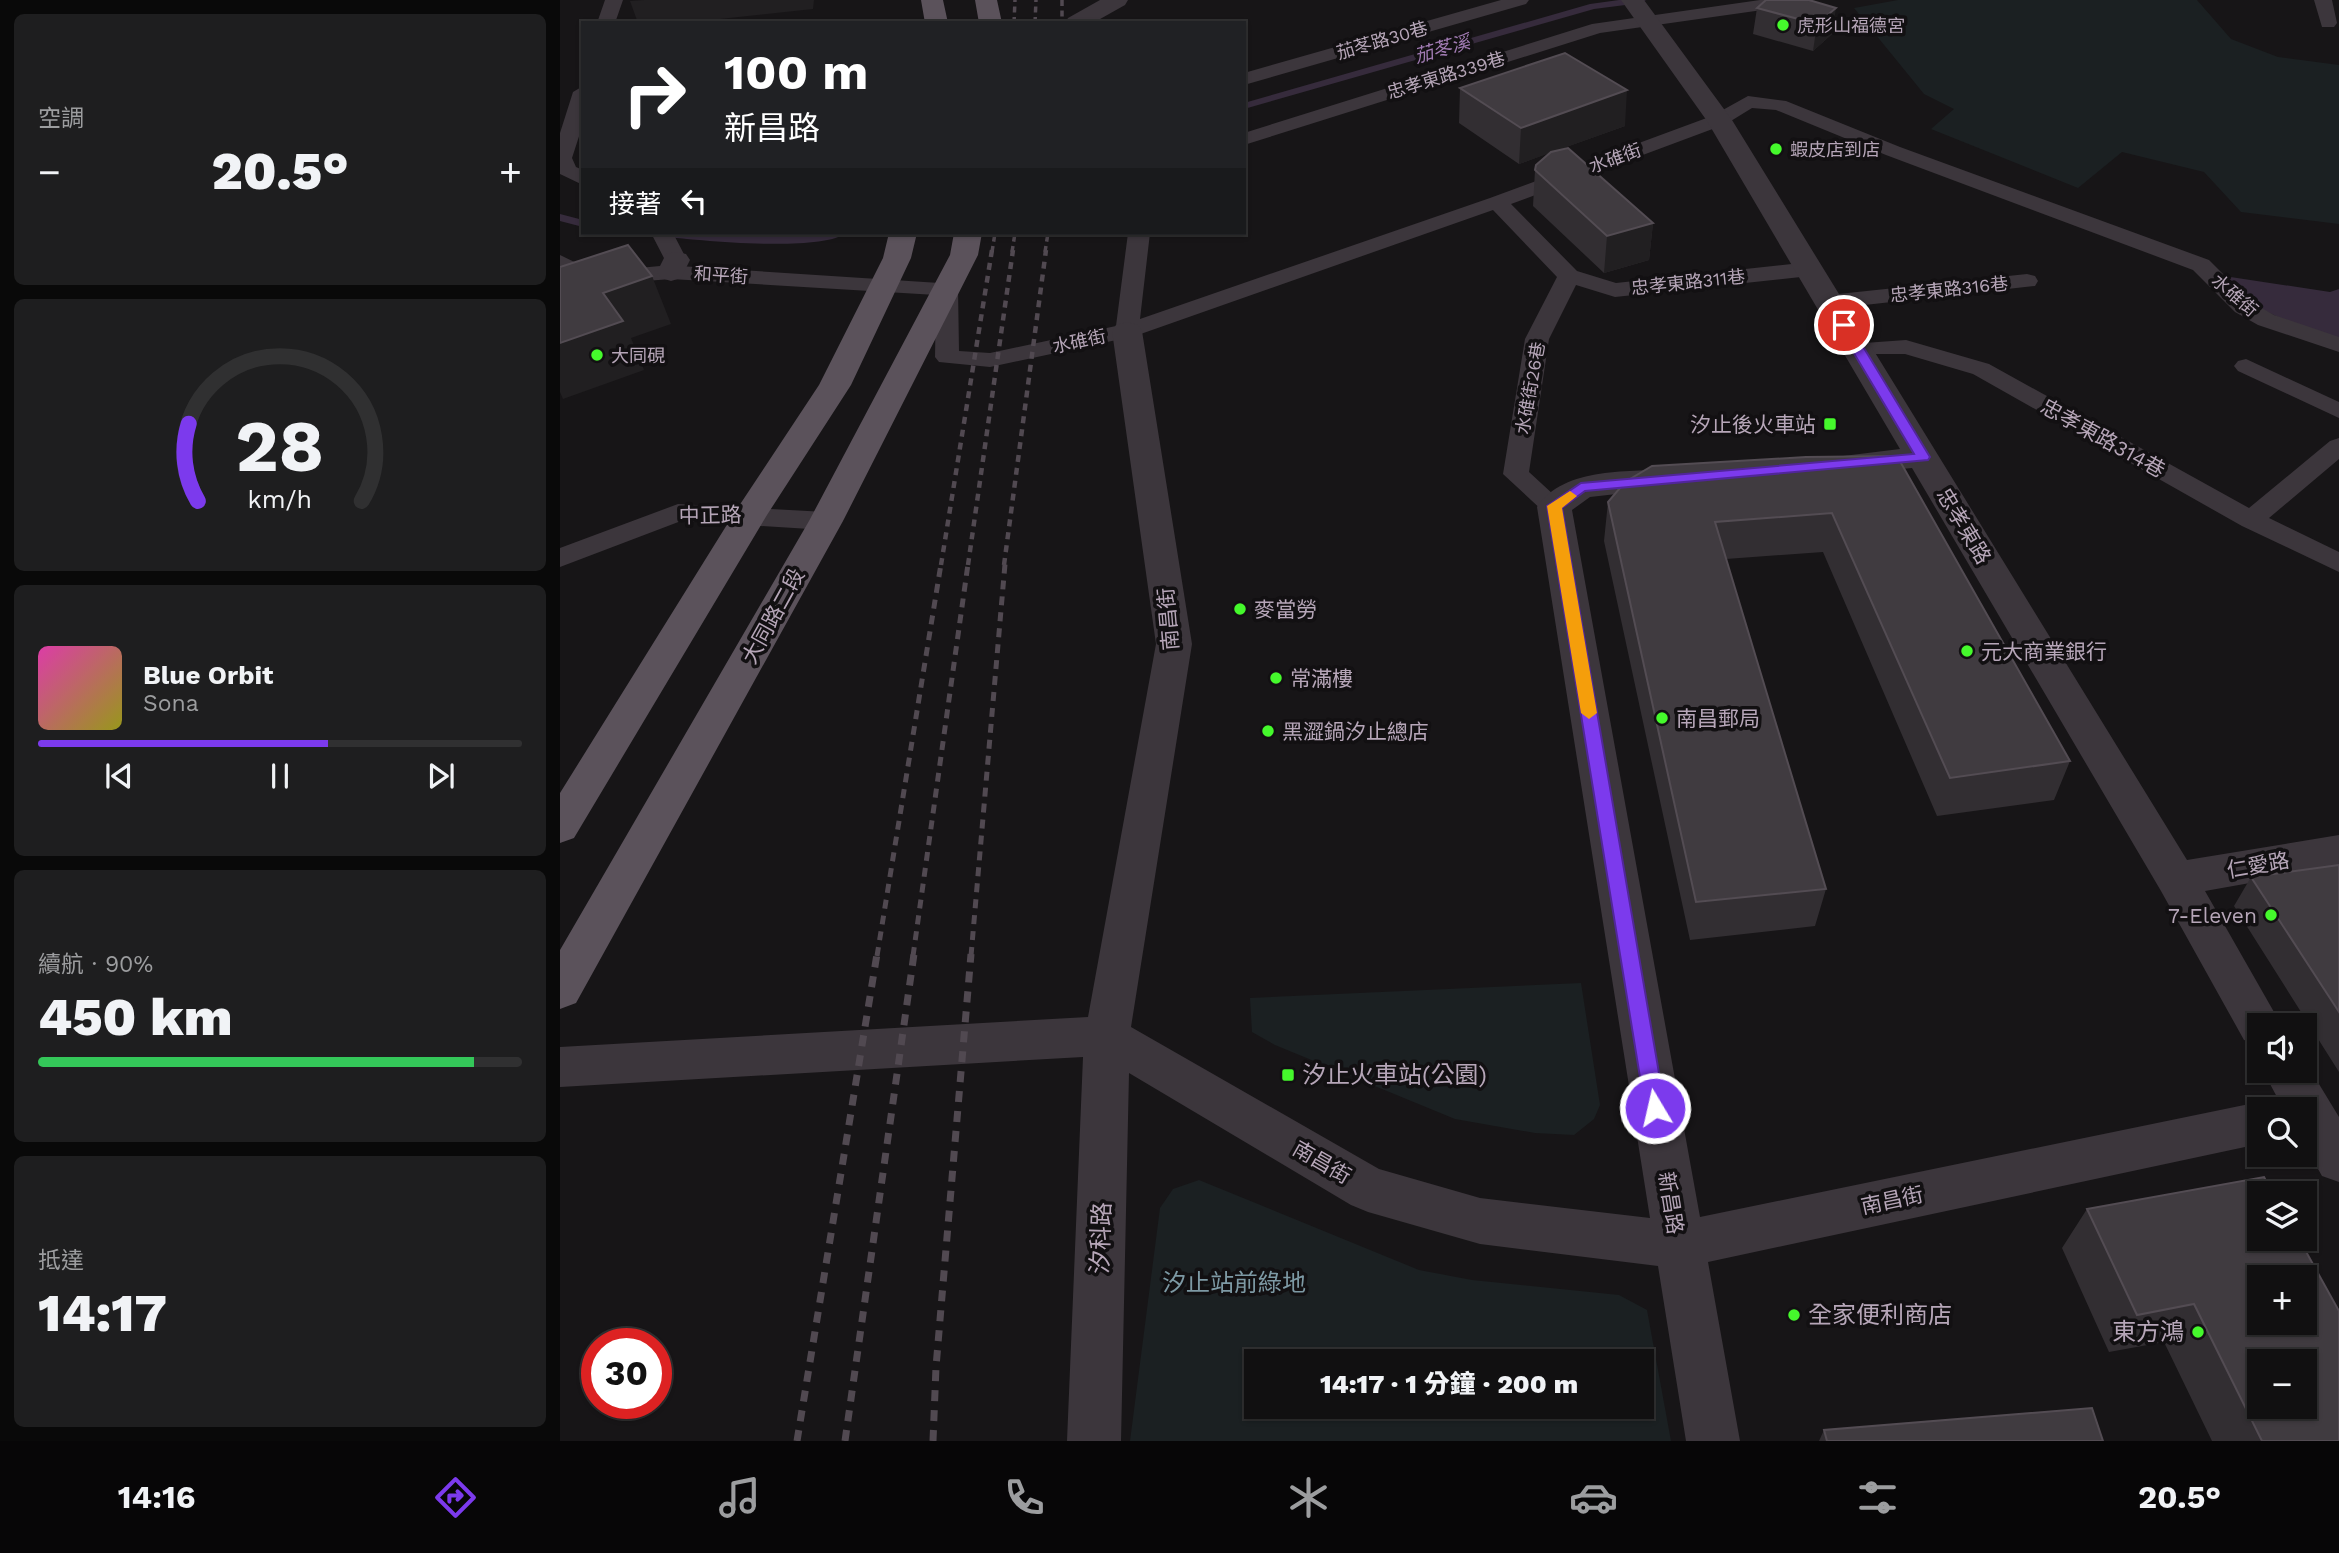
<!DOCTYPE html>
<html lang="zh-TW">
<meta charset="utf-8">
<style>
body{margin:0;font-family:"Work Sans","Noto Sans TC",sans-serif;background:#1e1e1f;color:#f1f3f6;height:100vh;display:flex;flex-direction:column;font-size:26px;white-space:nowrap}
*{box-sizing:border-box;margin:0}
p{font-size:23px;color:#9c9d9f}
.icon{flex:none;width:38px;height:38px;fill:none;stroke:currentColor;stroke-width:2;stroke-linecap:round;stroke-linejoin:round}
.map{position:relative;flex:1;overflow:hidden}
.sheet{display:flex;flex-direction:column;gap:14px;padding:14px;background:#090909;width:560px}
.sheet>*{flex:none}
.banner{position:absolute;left:21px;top:21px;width:665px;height:214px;border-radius:0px;box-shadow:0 2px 5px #0004,0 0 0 2px #303031;background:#202124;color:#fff;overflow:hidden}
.tools{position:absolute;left:1687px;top:1013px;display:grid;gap:14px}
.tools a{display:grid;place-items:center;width:70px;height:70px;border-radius:0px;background:#111011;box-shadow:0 2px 5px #0004,0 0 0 2px #303031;font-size:35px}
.speed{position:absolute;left:21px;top:1328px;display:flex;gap:14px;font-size:35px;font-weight:700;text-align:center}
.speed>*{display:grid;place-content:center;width:91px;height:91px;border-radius:50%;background:#111011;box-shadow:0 2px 5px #0004,0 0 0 2px #303031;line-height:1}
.speed .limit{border:10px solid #d22;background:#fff;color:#111}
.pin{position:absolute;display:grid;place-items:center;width:60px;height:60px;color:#fff;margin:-30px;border:4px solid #fff;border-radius:50%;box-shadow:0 2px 7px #0007}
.me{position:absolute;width:77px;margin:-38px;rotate:351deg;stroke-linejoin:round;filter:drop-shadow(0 0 5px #0008)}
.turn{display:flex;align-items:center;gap:24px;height:147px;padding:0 28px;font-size:32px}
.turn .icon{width:91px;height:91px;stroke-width:2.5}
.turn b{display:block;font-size:49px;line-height:60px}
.then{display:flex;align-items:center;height:66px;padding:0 28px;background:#0003;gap:14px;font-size:26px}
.big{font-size:52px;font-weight:800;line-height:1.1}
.sheet .widget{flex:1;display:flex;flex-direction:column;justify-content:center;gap:10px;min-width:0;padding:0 24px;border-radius:10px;background:#1e1e1f}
.sheet .dial{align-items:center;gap:0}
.dial svg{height:182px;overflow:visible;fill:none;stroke:#303031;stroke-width:7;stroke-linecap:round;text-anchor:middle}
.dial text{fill:#f1f3f6;stroke:none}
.song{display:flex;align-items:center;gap:21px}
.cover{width:84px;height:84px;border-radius:10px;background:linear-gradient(135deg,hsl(320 70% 55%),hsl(60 70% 35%))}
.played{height:7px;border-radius:4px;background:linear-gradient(90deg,#7c3aed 60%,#303031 60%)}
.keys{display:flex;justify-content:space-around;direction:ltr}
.heat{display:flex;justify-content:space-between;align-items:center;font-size:38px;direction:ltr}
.charge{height:10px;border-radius:5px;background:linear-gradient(90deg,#34c759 90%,#303031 0)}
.trip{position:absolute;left:684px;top:1349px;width:410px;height:70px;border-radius:0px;background:#111011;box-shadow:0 2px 5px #0004,0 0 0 2px #303031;font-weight:800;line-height:70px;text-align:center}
.tab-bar{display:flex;height:112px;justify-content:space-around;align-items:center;background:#070607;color:#9c9d9f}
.tab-bar .icon{width:49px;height:49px}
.tab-bar .selected{color:#7c3aed}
.tab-bar b{font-size:32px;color:#f1f3f6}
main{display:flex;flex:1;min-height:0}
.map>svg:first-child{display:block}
</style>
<main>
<section class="sheet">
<div class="widget"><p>空調</p>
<div class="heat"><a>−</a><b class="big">20.5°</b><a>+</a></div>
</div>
<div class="widget dial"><svg viewBox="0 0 100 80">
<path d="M14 69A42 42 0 1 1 86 69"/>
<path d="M14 69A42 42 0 0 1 10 35" stroke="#7c3aed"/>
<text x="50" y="56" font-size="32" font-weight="700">28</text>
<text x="50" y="72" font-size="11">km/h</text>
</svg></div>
<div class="widget">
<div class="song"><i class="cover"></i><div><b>Blue Orbit</b><p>Sona</p></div></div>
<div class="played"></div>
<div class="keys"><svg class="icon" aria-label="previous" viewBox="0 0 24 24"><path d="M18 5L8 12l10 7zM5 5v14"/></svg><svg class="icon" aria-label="pause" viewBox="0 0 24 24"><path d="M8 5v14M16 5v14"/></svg><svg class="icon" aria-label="next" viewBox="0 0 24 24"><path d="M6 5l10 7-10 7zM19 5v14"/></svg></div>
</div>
<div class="widget"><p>續航 · 90%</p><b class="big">450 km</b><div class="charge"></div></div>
<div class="widget"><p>抵達</p><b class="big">14:17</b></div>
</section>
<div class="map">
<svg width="1779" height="1441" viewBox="0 0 1779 1441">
<rect width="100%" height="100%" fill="#171517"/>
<!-- green -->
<path fill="#1b2022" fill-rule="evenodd" d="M1338,0H1637L1671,39L1718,57L1779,65V224L1681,212L1644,172L1562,152L1518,188L1371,129L1394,109L1364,94L1294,8Z
M1021,983L1040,1105L1034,1119L1014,1135L975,1133L895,1119L715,1045L692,1032L690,998Z
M639,1180L859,1270L912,1280L1059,1295L1087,1310L1111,1441H570L600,1208L613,1189ZM696,1362H1082V1407H696Z"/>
<!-- water -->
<path fill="#362b3c" d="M1664,276L1770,292L1779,289V339L1718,317L1691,304Z"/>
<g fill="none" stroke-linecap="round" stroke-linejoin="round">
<!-- stream -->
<path fill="#362b3c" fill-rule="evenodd" d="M1059,0H1086L1081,3L1034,9L684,109V103L1030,4Z
M0,214L23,220V227L0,221Z
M92,233L189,237L286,233C259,253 134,240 98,236Z"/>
<!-- service -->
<path fill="#3c363c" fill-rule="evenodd" d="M45,0H63L55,23H37Z
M941,0H969L966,4L684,85V73Z
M1200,0H1247L1238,5L1040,33L684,145V133L1032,24Z
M1754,0H1772L1777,23L1774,27H1762Z
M23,86V124L12,158L16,167L23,170V185L0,174V133L13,92Z
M1188,96L1226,101L1340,147L1649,260L1691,302L1714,315L1779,337V352L1698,325L1675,312L1633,270L1326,155L1216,110L1192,108L1166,124L951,204L1017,271L1056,283L1250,262L1258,264L1261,269L1258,274L1250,276L1055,297L1016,285L989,339L969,472L1007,507L1003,513L994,515L985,513L943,474L965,339L997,277L933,210L575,336L430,367L379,362L375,357L376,295L111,279L35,285L0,299V284L13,278L0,271V255L35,272L111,265L105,260L91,233H113L127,260L119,266L395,284L398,289L399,351L430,353L556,326L568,233H590L580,319L930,198L1152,116Z
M1467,274L1475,276L1478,281L1475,286L1269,309L1261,307L1258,302L1261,297L1269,295Z
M1346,340L1429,364L1689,508L1770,441L1779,438V459L1709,518L1779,552V572L1682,526L1413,374L1345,354H1290L1286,349L1290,344Z
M1686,359L1779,402V418L1678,371L1674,366L1678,361Z
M118,504L266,512L275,515L279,521L275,527L266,530L121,521L0,567V548Z"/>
<!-- minor -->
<path fill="#3c363c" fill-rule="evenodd" d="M1061,0H1084L1172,120L1627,860L1779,835V867L1645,891L1722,1026H1699V1045L1684,1040L1601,891L1352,468L1287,474L1275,471L1271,464L1275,457L1340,449L1147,121Z
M116,252L126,254L130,260L121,278L111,281L101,278L97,272L106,254Z
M567,322L578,325L582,331L632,644L571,1027L819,1169L920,1198L1090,1218L977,507C1004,466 1072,472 1116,469L1128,472L1133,479L1128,486L1030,497L1012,510L1140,1217L1699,1102L1716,1110H1699V1144L1148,1262L1180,1441H1126L1098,1266L920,1244L808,1212L791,1205L569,1073L561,1441H507L523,1057L0,1087V1047L528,1017L596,644L552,331L556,325Z
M1745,1061L1779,1117V1182L1762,1176L1745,1146V1110H1724L1703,1071H1745Z"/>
<!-- tertiary -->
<path fill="#3c363c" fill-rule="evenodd" d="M540,0H568L565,5L533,23H505L508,18Z"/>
<!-- primary -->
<path fill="#5b525b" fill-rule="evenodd" d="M361,0H383L388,23H365Z
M415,0H437L442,23H419Z
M329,233H357L351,258L291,385L207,515L14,838L0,843V793L173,515L259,385L323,258Z
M394,233H422L418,255L283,521L16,1003L0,1009V950L249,521L390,255Z"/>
<!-- rail-far3 -->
<path stroke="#514951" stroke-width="3.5" stroke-dasharray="6 4.5" stroke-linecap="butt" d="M502,0V23
M454,23L455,0
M475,23L476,0
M432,252L435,233
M452,252L455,233
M485,252L488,233"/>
<!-- rail-far2 -->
<path stroke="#514951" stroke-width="4.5" stroke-dasharray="7 6" stroke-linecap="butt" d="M381,565L432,250
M408,565L453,250
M444,565L486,250"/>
<!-- rail-far1 -->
<path stroke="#514951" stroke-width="5" stroke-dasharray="9 7" stroke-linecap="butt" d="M317,956L381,564
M353,956L408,564
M411,956L445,564"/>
<!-- rail -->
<path stroke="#514951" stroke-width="7" stroke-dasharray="11 9" stroke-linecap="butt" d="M237,1441L317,954
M285,1441L354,954
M373,1441L376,1367L411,954"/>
</g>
<!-- wall -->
<path fill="#322e32" d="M1249,0L1272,34L1253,51L1193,34L1197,8Z
M900,88L1065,126L992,152L1093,223L1089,260L1044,273L973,206L975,170L991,152L959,164L899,123Z
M1246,457L1510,761L1494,800L1377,816L1263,552L1166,559L1266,889L1255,926L1130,940L1044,541L1048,502Z
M1779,865V1072L1674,906L1691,877Z
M1527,1209L1779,1311V1441H1652L1604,1342L1549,1352L1502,1248Z
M1264,1430L1543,1441H1259Z"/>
<!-- shaded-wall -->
<path fill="#211f21" d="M84,0H254L253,9L123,23H78L70,1Z
M1276,8L1272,34L1253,51L1257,24Z
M1067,90L1065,126L959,164L961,128Z
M1093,223L1089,260L1044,273L1047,236Z
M92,276L111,324L71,338L84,370L3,399L0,392V343L43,293Z"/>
<!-- building -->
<path fill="#403b40" stroke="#534c53" stroke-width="2" fill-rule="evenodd" d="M1206,0H1249L1276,8L1257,24L1197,8Z
M1005,53L1067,90L961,128L900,88Z
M1008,148L1093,223L1047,236L975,170L976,165L991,152Z
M68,245L92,276L43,293L63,321L0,343V267Z
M1337,456L1510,761L1390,778L1272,513L1155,522L1266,889L1136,902L1048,502L1065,482L1092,466L1246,457Z
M1779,865V1012L1691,877Z
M1704,1177L1713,1194H1699V1239H1739L1779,1311V1441H1702L1634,1304L1577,1315L1527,1209ZM1699,1278H1745V1323H1699ZM1699,1362H1745V1407H1699Z
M1532,1408L1543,1441H1267L1264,1430Z"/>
<!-- route -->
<path fill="#7c3aed" stroke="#51269a" stroke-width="2" d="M1284,322L1290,325L1370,457L1368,460L1025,491L1002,508L1105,1108L1102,1115L1095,1117L1088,1115L1085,1108L987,506L1021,483L1354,454L1277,325Z"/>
<!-- slow -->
<path fill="#f59e0b" d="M1010,491L1017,496L1002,508L1037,713L1029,719L1021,713L987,506Z"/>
<!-- markers -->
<g fill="#45f92c" stroke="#121012" stroke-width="2.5">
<circle cx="1223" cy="25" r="7"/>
<circle cx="1216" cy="149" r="7"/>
<circle cx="37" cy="355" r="7"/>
<rect x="1263" y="417" width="14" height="14" rx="3.5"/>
<circle cx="680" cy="609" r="7"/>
<circle cx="1407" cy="651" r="7"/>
<circle cx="716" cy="678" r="7"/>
<circle cx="1102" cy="718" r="7"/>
<circle cx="708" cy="731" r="7"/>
<circle cx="1711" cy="915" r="7"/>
<rect x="721" y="1068" width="14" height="14" rx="3.5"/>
<circle cx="1234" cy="1315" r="7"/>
<circle cx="1638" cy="1332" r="7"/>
</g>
<g text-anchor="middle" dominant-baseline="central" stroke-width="7" stroke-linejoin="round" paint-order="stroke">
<!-- far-poi labels -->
<g font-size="18" fill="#b6a6b8" stroke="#121012" text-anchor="start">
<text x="1237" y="25">虎形山福德宮</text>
<text x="1230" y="149">蝦皮店到店</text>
<text x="51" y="355">大同硯</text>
</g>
<!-- far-street labels -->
<g font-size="18" fill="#b6a6b8" stroke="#121012">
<text transform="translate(822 40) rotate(-16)">茄苳路30巷</text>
<text transform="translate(886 75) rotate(-17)">忠孝東路339巷</text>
<text transform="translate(1055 158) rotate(-20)">水碓街</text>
<text transform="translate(161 275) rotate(4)">和平街</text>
<text transform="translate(1128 282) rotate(-6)">忠孝東路311巷</text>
<text transform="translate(1389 289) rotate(-6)">忠孝東路316巷</text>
<text transform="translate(1675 295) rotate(41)">水碓街</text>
<text transform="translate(519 341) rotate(-12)">水碓街</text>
<text transform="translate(970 388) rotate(-80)">水碓街26巷</text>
</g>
<!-- far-water labels -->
<g font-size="19" font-style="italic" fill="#a27cb4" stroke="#121012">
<text transform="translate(882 49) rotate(-16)">茄苳溪</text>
</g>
<!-- poi labels -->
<g font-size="21" fill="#b6a6b8" stroke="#121012" text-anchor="start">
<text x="1256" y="424" text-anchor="end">汐止後火車站</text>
<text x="694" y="609">麥當勞</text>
<text x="1421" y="651">元大商業銀行</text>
<text x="730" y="678">常滿樓</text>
<text x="1116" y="718">南昌郵局</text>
<text x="722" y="731">黑澀鍋汐止總店</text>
<text x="1697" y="915" text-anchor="end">7-Eleven</text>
</g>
<!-- street labels -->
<g font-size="21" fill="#b6a6b8" stroke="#121012">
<text transform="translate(1543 438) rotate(29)">忠孝東路314巷</text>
<text transform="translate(150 515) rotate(-1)">中正路</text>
<text transform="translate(1404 526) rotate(59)">忠孝東路</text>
<text transform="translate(213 616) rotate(-61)">大同路二段</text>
<text transform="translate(608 619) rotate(-95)">南昌街</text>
<text transform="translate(1698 865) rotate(-10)">仁愛路</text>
<text transform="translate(762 1162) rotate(30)">南昌街</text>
<text transform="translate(1332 1200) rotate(-12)">南昌街</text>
<text transform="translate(1111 1203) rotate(81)">新昌路</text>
</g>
<!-- near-poi labels -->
<g font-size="24" fill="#b6a6b8" stroke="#121012" text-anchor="start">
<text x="742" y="1075">汐止火車站(公園)</text>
<text x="1248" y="1315">全家便利商店</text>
<text x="1624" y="1332" text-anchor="end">東方鴻</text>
</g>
<!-- near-street labels -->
<g font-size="24" fill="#b6a6b8" stroke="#121012">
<text transform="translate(541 1238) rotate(-88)">汐科路</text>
</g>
<!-- near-park labels -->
<g font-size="24" fill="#7d99a4" stroke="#121012">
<text x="674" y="1283">汐止站前綠地</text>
</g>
</g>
</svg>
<div class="tools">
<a><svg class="icon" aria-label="sound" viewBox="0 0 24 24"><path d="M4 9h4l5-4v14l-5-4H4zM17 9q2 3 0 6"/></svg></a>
<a><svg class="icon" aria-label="search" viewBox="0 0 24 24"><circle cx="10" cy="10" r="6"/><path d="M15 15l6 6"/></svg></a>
<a><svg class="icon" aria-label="layers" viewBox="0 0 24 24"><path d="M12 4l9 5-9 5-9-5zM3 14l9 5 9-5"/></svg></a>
<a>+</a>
<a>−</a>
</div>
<div class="speed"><div class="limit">30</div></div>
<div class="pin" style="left:1284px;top:325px;background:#d93025"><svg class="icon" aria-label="arrive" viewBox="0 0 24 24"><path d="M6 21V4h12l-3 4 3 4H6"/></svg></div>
<svg class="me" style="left:1095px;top:1108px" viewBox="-20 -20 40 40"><circle r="17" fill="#7c3aed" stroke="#fff" stroke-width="3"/><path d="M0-11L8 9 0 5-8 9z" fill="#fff"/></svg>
<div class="trip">14:17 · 1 分鐘 · 200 m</div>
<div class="banner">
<div class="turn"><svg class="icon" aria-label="right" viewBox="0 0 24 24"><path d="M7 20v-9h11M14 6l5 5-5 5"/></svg><div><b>100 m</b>新昌路</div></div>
<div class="then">接著<svg class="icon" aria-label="left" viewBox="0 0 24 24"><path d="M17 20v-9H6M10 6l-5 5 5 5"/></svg></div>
</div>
</div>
</main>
<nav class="tab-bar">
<b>14:16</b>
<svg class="icon selected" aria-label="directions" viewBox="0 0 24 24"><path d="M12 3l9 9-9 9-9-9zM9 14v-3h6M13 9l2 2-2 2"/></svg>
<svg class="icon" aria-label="music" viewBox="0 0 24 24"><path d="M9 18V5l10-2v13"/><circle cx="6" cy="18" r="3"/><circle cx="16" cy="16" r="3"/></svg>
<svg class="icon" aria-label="phone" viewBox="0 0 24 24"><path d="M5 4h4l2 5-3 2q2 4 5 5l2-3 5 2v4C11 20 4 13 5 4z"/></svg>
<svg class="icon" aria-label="climate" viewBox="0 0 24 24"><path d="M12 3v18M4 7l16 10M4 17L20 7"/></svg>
<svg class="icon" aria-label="car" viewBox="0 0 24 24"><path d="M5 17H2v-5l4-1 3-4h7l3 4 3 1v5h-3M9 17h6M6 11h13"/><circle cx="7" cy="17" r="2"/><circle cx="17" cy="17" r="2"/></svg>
<svg class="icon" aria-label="filters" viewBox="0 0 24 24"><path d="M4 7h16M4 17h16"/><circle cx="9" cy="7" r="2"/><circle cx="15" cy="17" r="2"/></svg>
<b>20.5°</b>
</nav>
